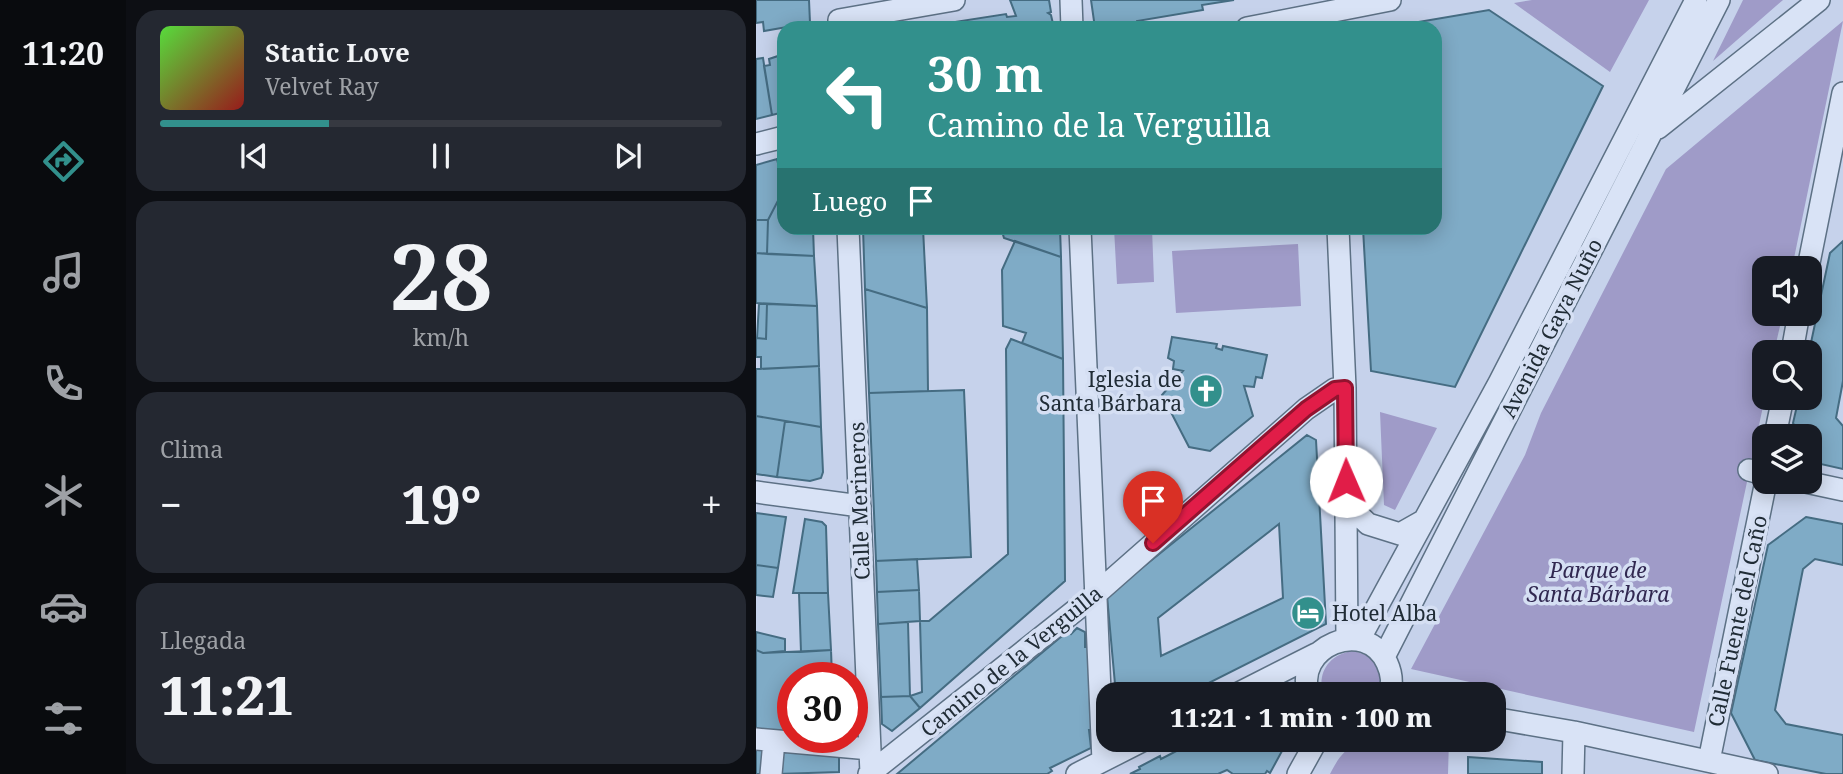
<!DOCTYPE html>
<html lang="es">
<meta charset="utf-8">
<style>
body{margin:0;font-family:"Noto Serif",serif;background:#242831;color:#f1f3f6;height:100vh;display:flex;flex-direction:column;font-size:26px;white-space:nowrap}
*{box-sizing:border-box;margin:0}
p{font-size:23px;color:#9ea1a6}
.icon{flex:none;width:38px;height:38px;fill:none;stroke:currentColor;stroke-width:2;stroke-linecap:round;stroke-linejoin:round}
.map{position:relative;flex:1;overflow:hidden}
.details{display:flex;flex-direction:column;gap:10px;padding:10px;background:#0d0f14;width:630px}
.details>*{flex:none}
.guide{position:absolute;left:21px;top:21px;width:665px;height:214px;border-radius:21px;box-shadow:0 4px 18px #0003;background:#32908c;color:#fff;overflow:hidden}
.fabs{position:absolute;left:996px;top:256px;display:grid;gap:14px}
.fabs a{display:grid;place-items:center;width:70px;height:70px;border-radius:14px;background:#171b24;box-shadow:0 4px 18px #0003;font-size:35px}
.speed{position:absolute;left:21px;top:662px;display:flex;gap:14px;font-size:35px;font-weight:700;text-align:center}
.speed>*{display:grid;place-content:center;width:91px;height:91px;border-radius:50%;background:#171b24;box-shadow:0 4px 18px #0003;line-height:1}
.speed .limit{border:10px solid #d22;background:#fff;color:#111}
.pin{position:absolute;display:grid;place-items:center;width:60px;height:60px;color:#fff;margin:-72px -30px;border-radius:50% 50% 50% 0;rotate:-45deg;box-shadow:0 0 7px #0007}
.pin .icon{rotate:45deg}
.me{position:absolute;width:77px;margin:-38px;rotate:359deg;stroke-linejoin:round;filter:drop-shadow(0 0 5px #0008)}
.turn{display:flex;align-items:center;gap:24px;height:147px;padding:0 35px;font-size:32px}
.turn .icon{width:91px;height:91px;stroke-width:2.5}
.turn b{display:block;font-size:49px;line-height:60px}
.then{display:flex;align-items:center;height:66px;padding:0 35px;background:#0003;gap:14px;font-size:26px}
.big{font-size:52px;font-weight:800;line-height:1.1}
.details .widget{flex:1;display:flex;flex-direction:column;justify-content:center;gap:10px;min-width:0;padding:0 24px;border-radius:21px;background:#242831}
.details .dial{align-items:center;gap:0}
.dial b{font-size:91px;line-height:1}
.song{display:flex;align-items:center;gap:21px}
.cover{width:84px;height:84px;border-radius:10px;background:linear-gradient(135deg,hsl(110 70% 55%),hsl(0 70% 35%))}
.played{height:7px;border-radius:4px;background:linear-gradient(90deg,#32908c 30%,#363941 30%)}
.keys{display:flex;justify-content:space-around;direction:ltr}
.heat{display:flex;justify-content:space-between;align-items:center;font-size:38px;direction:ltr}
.trip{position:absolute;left:340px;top:682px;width:410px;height:70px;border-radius:21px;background:#171b24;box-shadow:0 4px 18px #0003;font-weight:800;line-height:70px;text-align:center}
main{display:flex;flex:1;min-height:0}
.tab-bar{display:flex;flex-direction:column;width:126px;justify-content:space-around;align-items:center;background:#090b0e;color:#9ea1a6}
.tab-bar .icon{width:49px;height:49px}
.tab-bar .active{color:#32908c}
.tab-bar b{font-size:32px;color:#f1f3f6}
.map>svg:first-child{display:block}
</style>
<main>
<nav class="tab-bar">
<b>11:20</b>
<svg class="icon active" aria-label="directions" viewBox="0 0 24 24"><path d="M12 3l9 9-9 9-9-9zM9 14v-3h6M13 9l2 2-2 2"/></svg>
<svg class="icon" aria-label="music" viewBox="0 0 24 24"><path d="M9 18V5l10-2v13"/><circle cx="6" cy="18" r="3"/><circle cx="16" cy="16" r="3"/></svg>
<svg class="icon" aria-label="phone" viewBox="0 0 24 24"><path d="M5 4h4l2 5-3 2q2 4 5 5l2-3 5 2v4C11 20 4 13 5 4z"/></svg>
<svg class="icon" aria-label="climate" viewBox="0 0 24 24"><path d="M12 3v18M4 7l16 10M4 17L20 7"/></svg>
<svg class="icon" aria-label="car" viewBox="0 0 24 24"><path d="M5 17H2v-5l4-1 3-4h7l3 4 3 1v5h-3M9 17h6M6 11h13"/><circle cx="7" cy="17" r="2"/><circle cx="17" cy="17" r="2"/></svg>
<svg class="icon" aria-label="filters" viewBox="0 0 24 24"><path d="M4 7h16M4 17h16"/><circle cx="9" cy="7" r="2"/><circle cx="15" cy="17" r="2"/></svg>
</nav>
<section class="details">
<div class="widget">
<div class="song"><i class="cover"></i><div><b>Static Love</b><p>Velvet Ray</p></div></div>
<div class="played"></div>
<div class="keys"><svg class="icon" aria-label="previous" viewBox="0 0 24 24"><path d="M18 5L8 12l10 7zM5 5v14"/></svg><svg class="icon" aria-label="pause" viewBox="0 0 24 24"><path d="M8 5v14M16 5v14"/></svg><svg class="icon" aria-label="next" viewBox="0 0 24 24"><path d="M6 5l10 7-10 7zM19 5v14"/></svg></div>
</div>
<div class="widget dial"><b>28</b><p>km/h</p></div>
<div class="widget"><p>Clima</p>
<div class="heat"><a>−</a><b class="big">19°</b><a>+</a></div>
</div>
<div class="widget"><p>Llegada</p><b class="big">11:21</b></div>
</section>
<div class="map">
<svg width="1087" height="774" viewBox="0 0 1087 774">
<rect width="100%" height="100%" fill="#c6d2eb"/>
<!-- green -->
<path fill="#9f9bc8" d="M776,0H893L854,72L758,3Z
M987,0H1027L957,61Z
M1087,21L1036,268H1008V313H1027L1018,352H1008L1009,397L938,732L655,669L769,455L785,413L910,169Z
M358,228H396L398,282L361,284Z
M542,244L545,306L420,313L416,251Z
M624,412L681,428L639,510L628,505Z
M596,651C623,656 626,670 624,695H567C561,672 573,655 596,651Z
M623,740H693L692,774H574C580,763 587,748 601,746C609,744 615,745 623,740Z"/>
<!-- building -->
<path fill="#7fabc6" stroke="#456c82" stroke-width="2" fill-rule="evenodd" d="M0,0H53L54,23L8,31L7,22L0,23Z
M254,0H293L295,12L292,13L295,15L298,28H192V23L250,14L251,17L260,16Z
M335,0H478L446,5L447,10L381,21V24L361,28H339Z
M733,10L847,86L699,387L615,371L607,228H679V28H627Z
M28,54V112L16,115L8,66L14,65L13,59Z
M7,58L16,115L0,119V59Z
M28,157V228H57L58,256L11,254L12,220L28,189L21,159Z
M21,159L28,189L12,220H0V165Z
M0,220H12L11,254L0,253Z
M107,228H167L171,308L109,289Z
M245,228H304L305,257L248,238Z
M259,241L305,257L307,359L266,343L270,333L247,326L246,270Z
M1087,241V381L1080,418L1087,426V469L1060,463L1054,451V436H1044L1037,423L1043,397H1054L1053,352L1074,253Z
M0,253L58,256L61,306L0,303Z
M109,289L171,308L172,391L113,393Z
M3,304H11L10,339L1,338Z
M11,304L61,306L63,366L5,369V357H0V338L10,339Z
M416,337L461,344L460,348L466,350L467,346L511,355L506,378L500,377L498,387L488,386L497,416L454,451L433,447L406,395L427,371L417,369L418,361L412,358Z
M255,339L307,359L309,581L164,708L154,696L166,692L164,621H173L252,554L250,349Z
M63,366L65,427L0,416V369Z
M208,390L215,557L120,561L113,393Z
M0,416L29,421L21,477L0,474Z
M29,421L65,427L67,472L65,478L54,481L21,477Z
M551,435L560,440L570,624L429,695H360L351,596ZM523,524L527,598L405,656L402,618Z
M0,513L30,517L22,568L0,565Z
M1050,517L1087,524V565L1059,559L1047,569L1019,710L1030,724L1087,735V774H1070L999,760L975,713L1012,545Z
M49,519L66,522L70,526L72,593H37Z
M161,559L163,590L121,592L120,561Z
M0,565L22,568L17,597L0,595Z
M163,590L164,621L122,624L121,592Z
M43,593H72L75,650L45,652Z
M152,622L154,696L125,697L122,624Z
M321,628L329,632V647H333L337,730H333L335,748L294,768L296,771L291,774H141L312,631L315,634Z
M0,632L29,639V651L7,653L0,650Z
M0,650L7,653L75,650L76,677H37V733L0,729Z
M154,696L164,708L136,731L126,724L125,697Z
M435,740H532L514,773L511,771L509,774H477L471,770L462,774H374L384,769L383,767L404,756L405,759L436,743Z
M0,748L9,749L7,774H0Z
M22,751L83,755V772L21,774Z
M712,757L786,762V774H712Z"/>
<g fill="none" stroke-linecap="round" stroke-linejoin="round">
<!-- minor casing -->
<g stroke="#5d7185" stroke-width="24">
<path id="minor" d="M315,0L316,28
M83,20L198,0
M491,28L634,0
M902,128L1063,0
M0,144L28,137
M92,228L115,774
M324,228L347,761
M582,228L589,388L591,639
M1052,268L1087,93
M1036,352L1043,313
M1019,436L1027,397
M993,470L1008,474
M1045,481L1087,490
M0,492L104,506
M591,504L612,524L644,534L667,521
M603,640L743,383L940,0
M628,657L963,0
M479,695L560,654
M553,695C536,647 610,616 631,663C636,674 637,683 633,695
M737,718L818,732L1011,774
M0,739L114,749
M953,761L1010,481
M15,774L18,741
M113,774L340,594L550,409L579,389L589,388
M321,774L388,740
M542,774L561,740
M817,774L818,732"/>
</g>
<!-- minor -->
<use href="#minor" stroke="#d9e3f6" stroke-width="21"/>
</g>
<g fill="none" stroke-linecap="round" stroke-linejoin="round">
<!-- route casing -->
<g stroke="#92132f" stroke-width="18">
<path id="route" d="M397,543L550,409L579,389L589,388L590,481"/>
</g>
<!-- route -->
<use href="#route" stroke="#e11d48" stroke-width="12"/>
</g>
<!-- icons -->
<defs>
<g id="church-disc" transform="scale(1.75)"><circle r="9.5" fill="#32908c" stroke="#d5dff3"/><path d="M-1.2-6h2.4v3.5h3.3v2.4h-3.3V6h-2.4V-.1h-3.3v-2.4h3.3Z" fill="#fff"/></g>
<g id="hotel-disc" transform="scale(1.75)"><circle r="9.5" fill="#32908c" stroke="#d5dff3"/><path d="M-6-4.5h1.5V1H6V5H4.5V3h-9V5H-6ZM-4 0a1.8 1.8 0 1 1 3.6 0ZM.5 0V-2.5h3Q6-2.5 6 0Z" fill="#fff"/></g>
</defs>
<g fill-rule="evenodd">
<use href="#church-disc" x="450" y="391"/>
<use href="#hotel-disc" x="552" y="613"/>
</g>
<g text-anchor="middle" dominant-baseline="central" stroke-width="7" stroke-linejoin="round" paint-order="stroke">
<!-- street labels -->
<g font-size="21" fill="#202c36" stroke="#d5dff3">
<text transform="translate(795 328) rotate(-63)">Avenida Gaya Nuño</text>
<text transform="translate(103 501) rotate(-92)">Calle Merineros</text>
<text transform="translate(981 621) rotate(-78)">Calle Fuente del Caño</text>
<text transform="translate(255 661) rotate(-39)">Camino de la Verguilla</text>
</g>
<!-- poi labels -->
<g font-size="21" fill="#202c36" stroke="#d5dff3" text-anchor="end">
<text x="426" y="379">Iglesia de<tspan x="426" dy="24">Santa Bárbara</tspan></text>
<text x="576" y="613" text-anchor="start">Hotel Alba</text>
</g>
<!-- park labels -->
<g font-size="21" font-style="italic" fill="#312851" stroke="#d5dff3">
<text x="842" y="570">Parque de<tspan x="842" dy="24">Santa Bárbara</tspan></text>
</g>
</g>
</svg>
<div class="fabs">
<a><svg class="icon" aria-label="sound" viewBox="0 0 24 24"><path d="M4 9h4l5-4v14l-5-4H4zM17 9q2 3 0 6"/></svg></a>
<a><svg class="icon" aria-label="search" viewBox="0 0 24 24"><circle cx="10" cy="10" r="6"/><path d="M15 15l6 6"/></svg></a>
<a><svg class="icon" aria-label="layers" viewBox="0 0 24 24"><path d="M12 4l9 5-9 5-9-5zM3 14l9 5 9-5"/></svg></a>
</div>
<div class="speed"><div class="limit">30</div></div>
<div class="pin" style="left:397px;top:543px;background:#d93025"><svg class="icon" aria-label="arrive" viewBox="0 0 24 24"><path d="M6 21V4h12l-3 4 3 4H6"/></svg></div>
<svg class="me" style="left:590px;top:481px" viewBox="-20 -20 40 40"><circle r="19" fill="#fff"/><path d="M0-13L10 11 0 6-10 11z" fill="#e11d48"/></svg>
<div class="trip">11:21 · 1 min · 100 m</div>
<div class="guide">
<div class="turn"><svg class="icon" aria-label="left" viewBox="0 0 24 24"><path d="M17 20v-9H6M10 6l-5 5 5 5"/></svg><div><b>30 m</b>Camino de la Verguilla</div></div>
<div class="then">Luego<svg class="icon" aria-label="arrive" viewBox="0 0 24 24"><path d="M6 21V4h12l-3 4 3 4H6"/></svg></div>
</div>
</div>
</main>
